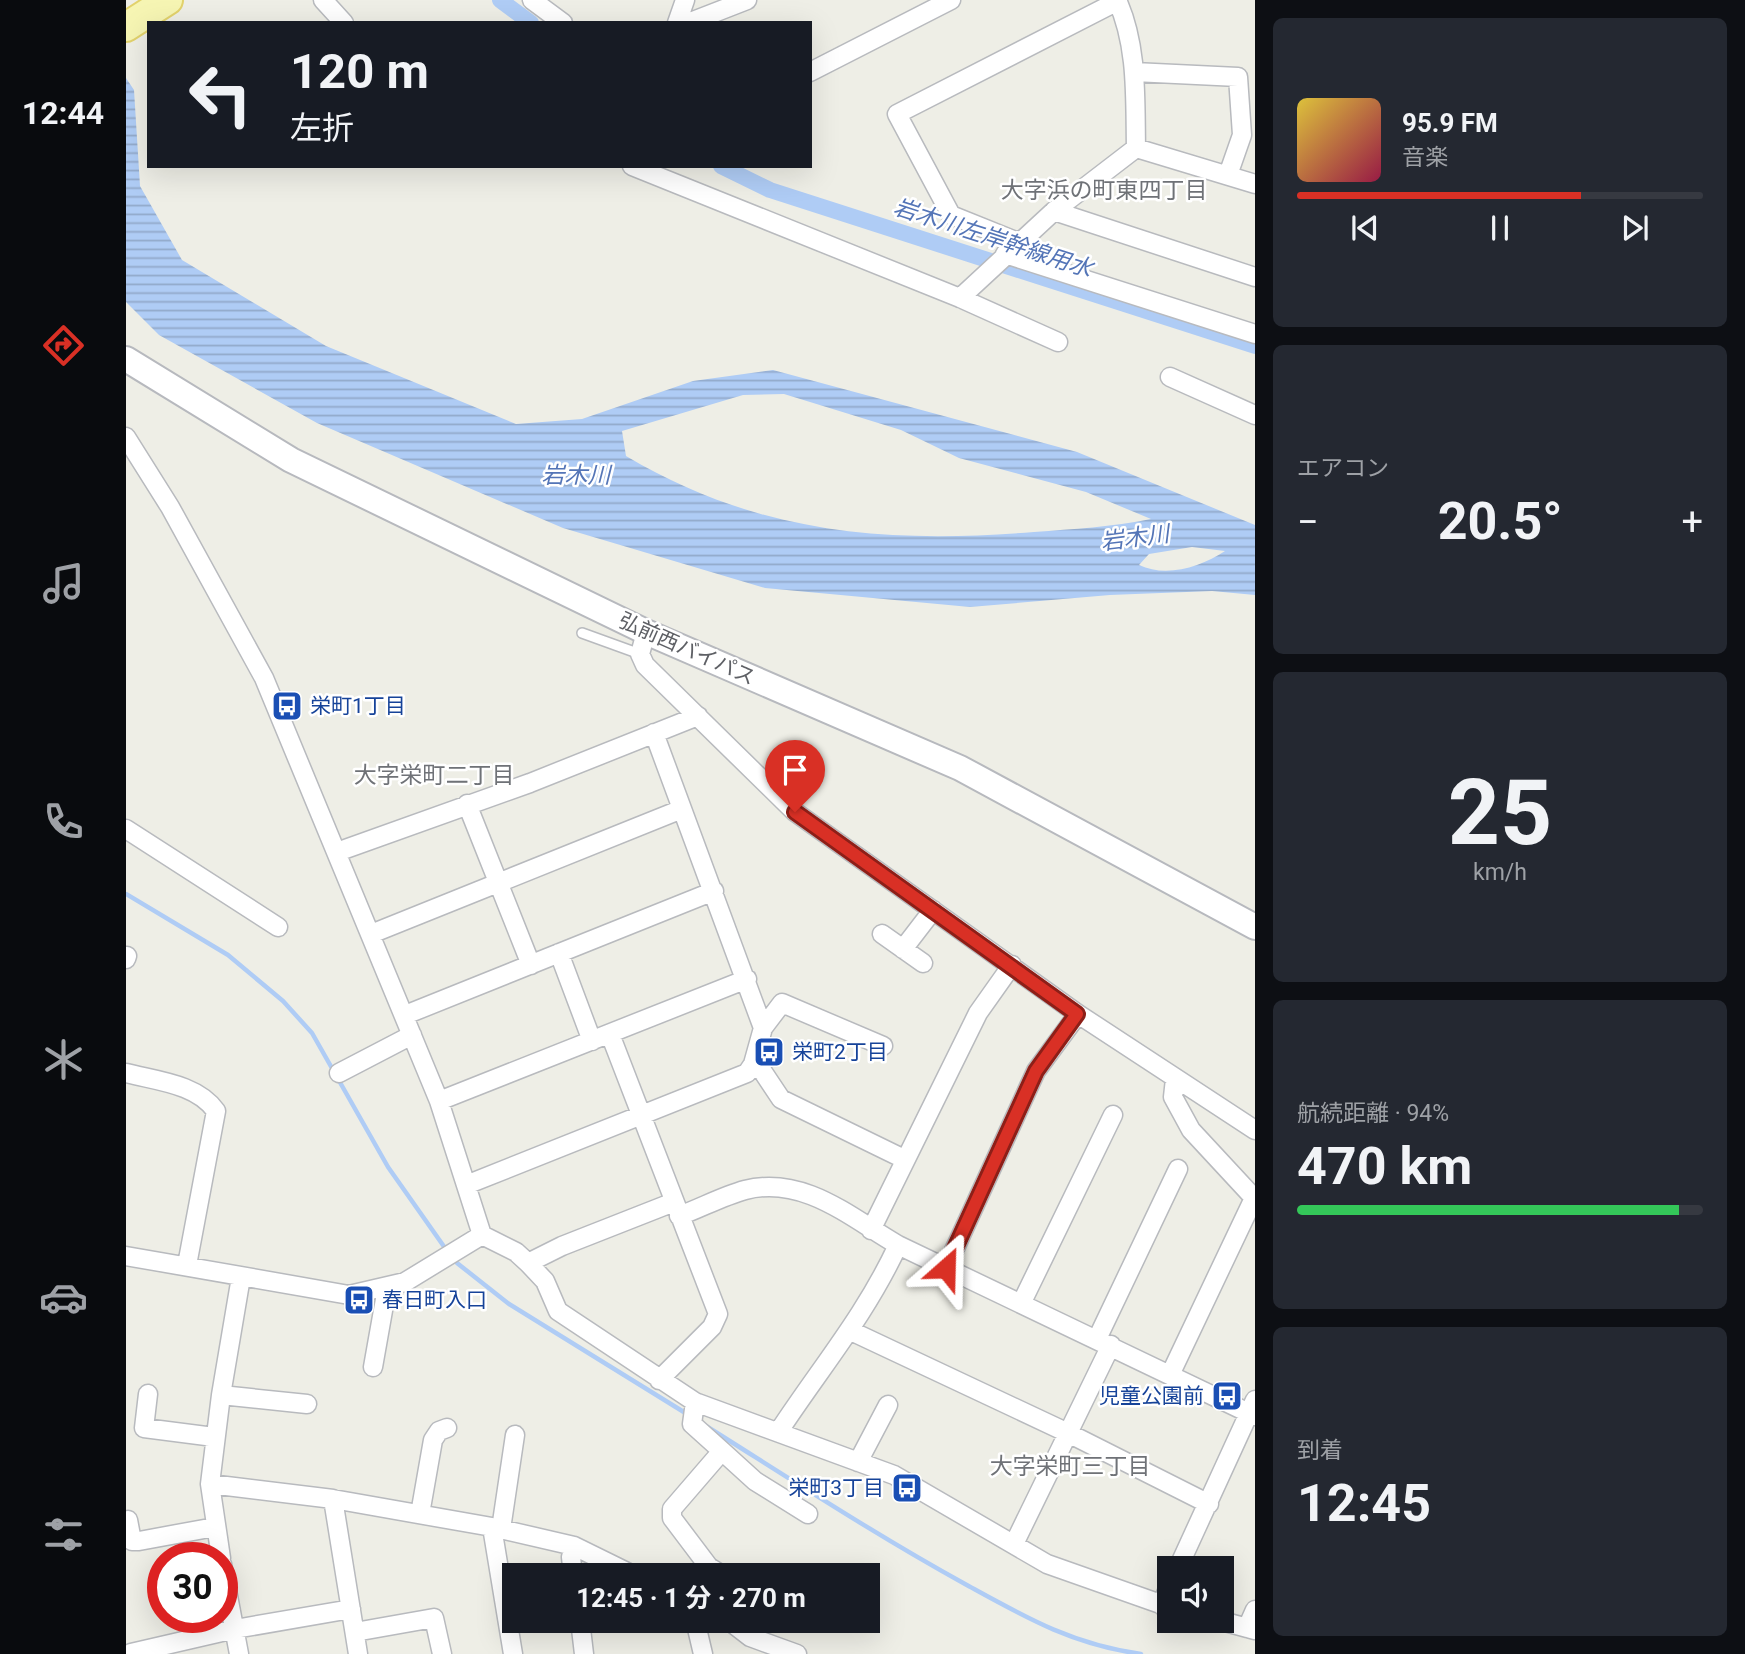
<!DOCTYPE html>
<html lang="ja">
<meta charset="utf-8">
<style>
body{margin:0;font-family:Roboto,"Noto Sans JP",sans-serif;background:#242831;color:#f1f3f6;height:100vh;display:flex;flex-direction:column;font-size:26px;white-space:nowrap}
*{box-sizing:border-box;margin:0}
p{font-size:23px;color:#9ea1a6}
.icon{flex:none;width:38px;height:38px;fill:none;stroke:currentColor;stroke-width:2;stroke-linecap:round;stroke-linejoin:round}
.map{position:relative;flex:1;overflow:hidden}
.side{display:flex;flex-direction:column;gap:18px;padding:18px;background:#0d0f14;width:490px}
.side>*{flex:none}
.hud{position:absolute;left:21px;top:21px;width:665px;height:147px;border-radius:0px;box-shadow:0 7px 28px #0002;background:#171b24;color:#f1f3f6;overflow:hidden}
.fabs{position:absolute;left:1031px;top:1556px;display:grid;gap:14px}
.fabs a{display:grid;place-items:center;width:77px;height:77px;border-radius:0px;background:#171b24;box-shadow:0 7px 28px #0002;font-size:35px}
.speed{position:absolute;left:21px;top:1542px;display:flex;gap:14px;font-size:35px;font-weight:700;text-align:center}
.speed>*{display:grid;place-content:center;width:91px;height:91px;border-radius:50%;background:#171b24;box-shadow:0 7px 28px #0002;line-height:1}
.speed .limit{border:10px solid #d22;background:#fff;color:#111}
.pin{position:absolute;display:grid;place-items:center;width:60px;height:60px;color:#fff;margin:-72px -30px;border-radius:50% 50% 50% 0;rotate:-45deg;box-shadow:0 0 7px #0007}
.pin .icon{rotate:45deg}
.me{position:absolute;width:77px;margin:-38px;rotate:25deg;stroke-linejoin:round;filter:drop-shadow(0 0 5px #0008)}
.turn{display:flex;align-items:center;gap:24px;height:147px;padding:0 28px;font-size:32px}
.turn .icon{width:91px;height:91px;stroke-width:2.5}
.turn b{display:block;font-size:49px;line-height:60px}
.big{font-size:52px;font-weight:700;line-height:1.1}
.side .card{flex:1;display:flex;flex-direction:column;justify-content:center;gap:10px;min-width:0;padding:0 24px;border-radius:10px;background:#242831}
.side .dial{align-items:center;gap:0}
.dial b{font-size:91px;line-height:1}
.song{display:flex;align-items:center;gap:21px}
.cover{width:84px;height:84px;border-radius:10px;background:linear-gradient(135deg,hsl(50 70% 55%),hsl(340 70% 35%))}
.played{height:7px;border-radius:4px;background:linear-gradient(90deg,#d93025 70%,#363941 70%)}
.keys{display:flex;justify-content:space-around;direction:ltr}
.heat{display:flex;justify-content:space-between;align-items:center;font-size:38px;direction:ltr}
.charge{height:10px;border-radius:5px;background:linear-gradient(90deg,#34c759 94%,#363941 0)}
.trip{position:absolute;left:376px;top:1563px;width:378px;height:70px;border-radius:0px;background:#171b24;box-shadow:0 7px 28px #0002;font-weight:700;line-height:70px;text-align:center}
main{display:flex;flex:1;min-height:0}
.dock{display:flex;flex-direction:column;width:126px;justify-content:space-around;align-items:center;background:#090b0e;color:#9ea1a6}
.dock .icon{width:49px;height:49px}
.dock .on{color:#d93025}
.dock b{font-size:32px;color:#f1f3f6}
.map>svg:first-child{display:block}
</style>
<main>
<nav class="dock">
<b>12:44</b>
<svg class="icon on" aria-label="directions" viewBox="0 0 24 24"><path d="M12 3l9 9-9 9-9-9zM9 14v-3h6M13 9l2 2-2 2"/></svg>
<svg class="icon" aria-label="music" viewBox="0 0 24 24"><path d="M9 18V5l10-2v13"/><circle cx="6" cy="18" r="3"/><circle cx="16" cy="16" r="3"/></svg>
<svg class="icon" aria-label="phone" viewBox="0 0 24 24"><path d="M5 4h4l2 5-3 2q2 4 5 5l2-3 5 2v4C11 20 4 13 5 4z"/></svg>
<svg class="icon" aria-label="climate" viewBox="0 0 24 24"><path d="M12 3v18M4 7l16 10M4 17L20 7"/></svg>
<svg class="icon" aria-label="car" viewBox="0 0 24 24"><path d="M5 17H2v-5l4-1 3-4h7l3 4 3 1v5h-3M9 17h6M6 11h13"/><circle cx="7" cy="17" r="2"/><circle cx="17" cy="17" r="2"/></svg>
<svg class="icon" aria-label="filters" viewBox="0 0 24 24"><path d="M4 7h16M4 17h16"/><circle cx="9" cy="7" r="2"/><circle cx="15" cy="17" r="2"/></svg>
</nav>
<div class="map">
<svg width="1129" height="1654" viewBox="0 0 1129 1654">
<defs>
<pattern id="water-rules" width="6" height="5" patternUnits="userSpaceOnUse" patternTransform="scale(1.75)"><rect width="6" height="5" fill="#afccf5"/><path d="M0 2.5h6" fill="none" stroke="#92a9ca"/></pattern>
</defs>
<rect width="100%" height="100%" fill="#eeeee6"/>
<!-- water -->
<path fill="url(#water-rules)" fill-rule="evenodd" d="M0,78L8,90L14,186L56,260L200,346L390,424L456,419L567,381L647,370L951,452L1129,525V595L1086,591L984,595L844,607L639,588L437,528L191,423L33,335L0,302ZM658,394L775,430L833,458L960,492L1025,519C986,527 947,529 908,532C759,544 632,534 500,456L496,431L617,395ZM1066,547L1099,551C1075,567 1040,578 1013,565L1023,554Z"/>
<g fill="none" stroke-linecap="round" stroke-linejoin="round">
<!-- stream -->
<path stroke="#afccf5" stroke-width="4.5" d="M0,894L102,955L157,1001L186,1033L262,1167L319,1248
M331,1263L383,1304L561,1414
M580,1426C666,1480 750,1535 839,1584C899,1617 945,1644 1015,1654"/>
<!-- canal -->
<path stroke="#afccf5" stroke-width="16" d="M374,0L405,23
M595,166L644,190L1129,346"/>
<!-- lane casing -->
<g stroke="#b8babe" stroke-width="12">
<path id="lane" d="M456,633L514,654"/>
</g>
<!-- street casing -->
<g stroke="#b8babe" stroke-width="21">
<path id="street" d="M197,0L218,23
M406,0L437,23
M551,23L559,0
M562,23L621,0
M684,72L825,0
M1008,72L1112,77L1116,135L1102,175
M1010,148L1129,184
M506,166L834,298L932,342
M928,211L1129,277
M892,242L825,215L771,114L992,1
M879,254L1129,334
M834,298L928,211L1010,148C1009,99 1012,46 991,0
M1044,377L1129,415
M0,437L44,507L138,678L313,1101L356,1235L390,1252L402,1263L436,1246L548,1202
M520,632L514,654L519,665L669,812L952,1014L1129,1130
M341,804L405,965
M0,829L152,927
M211,852L404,783L572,716
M245,934L556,809
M756,934L797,963
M777,949L807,910
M433,953L466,1041
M0,959L1,956
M279,1015L588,891
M637,1028L656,1003L757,1046
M484,1034L592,1314L586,1327L533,1380
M627,1064L637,1072L655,1099L778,1159
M0,1073C31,1081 71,1084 90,1111L61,1265
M213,1073L286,1035
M1049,1079L1047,1097L1065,1130L1129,1199
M313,1101L621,979
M340,1185L621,1073L627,1064L637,1028L528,733
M553,1216C575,1208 597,1196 619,1190C678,1175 725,1218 772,1245L1129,1416
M745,1230L852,1013L886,965
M0,1256L223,1295L279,1282L356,1235
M402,1263L419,1281L432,1311L569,1402L768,1475L921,1564L1043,1607
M820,1268L910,1071L952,1014
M895,1304L987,1115
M725,1331L942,1433L1083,1504
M971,1339L1052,1169
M247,1367L261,1288
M1044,1375L1128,1198
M22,1394L18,1428L88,1437
M95,1395L181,1404
M569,1402L566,1424L596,1451L546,1509V1518L583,1567L596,1575
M653,1431C695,1367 739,1316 772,1245
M596,1451L629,1481L682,1514
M732,1462L762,1405
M84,1484L207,1499L366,1527L448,1546L507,1575
M207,1499L232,1654
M294,1514L307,1440L313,1431L321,1428
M2,1520L6,1541H13L89,1527
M366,1527L387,1654
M375,1529L389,1435
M888,1544L985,1345
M95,1558L84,1484L95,1395L115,1277
M96,1564L113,1654
M1052,1568L1129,1400
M447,1575L445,1557L448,1546
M1035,1605L1043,1587
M454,1620L458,1654
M569,1620L577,1654
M602,1620L624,1637L671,1654
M1092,1620L1129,1630
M1121,1628L1129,1610
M229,1632L308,1618L316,1654
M5,1653L109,1629L225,1609"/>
</g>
<!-- secondary casing -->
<g stroke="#b7b9be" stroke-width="28">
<path id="secondary" d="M0,359L165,460L520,632L834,768L1129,927"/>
</g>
<!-- primary casing -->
<g stroke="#e2d26c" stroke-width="32">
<path id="primary" d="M0,27L42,0"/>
</g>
<!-- lane -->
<use href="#lane" stroke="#fff" stroke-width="9"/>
<!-- street -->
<use href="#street" stroke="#fff" stroke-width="18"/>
<!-- secondary -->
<use href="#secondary" stroke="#fff" stroke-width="24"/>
<!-- primary -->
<use href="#primary" stroke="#f6f5b3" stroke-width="28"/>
</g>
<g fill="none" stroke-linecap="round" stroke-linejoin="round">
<!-- route casing -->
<g stroke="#8d1f18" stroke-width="18">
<path id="route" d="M669,812L951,1014L910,1071L820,1268"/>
</g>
<!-- route -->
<use href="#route" stroke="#d93025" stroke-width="12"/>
</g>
<!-- icons -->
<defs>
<g id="bus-square" transform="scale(1.575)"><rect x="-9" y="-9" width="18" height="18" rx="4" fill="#1a4fb4" stroke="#fff"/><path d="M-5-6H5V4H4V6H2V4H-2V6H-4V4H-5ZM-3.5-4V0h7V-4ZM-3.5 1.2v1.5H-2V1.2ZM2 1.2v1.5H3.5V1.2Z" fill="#fff"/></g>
</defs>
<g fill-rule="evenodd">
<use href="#bus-square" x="161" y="706"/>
<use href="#bus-square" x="643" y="1052"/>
<use href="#bus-square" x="233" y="1300"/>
<use href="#bus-square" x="1101" y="1396"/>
<use href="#bus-square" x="781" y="1488"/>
</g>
<g text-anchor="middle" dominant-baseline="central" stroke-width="5" stroke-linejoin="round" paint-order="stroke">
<!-- street labels -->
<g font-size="21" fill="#5e6065" stroke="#fff">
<text transform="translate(561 649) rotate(24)">弘前西バイパス</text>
</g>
<!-- transit labels -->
<g font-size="21" fill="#164399" stroke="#fff" text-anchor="start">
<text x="184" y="706">栄町1丁目</text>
<text x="666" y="1052">栄町2丁目</text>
<text x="256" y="1300">春日町入口</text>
<text x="1078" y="1396" text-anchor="end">児童公園前</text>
<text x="758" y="1488" text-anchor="end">栄町3丁目</text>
</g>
<!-- neighbourhood labels -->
<g font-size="23" fill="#6f7277" stroke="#fff">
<text x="978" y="190">大字浜の町東四丁目</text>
<text x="308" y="775">大字栄町二丁目</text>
<text x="944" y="1466">大字栄町三丁目</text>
</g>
<!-- water labels -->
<g font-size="23" font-style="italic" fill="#5475b7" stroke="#fff">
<text transform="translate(867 238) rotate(18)">岩木川左岸幹線用水</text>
<text x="450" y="475">岩木川</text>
<text transform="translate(1009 538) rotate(-7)">岩木川</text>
</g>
</g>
</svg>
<div class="fabs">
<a><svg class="icon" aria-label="sound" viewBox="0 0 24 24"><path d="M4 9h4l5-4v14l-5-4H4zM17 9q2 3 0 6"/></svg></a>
</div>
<div class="speed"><div class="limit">30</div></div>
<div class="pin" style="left:669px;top:812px;background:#d93025"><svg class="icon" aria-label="arrive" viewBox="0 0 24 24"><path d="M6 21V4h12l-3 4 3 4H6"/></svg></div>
<svg class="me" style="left:820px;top:1268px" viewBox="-20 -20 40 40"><path d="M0-17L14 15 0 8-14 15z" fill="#d93025" stroke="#fff" stroke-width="4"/></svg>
<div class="trip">12:45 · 1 分 · 270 m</div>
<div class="hud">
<div class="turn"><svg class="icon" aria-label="left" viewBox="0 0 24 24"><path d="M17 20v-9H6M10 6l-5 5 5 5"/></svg><div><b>120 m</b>左折</div></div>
</div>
</div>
<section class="side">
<div class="card">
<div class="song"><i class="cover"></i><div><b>95.9 FM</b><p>音楽</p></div></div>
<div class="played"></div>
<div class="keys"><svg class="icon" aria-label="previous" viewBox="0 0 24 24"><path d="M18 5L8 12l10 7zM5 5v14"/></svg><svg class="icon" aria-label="pause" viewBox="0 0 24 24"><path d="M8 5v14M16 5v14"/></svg><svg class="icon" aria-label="next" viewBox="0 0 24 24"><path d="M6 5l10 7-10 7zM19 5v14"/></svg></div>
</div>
<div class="card"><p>エアコン</p>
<div class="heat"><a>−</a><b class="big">20.5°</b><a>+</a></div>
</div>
<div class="card dial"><b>25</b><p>km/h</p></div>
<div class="card"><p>航続距離 · 94%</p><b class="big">470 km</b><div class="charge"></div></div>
<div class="card"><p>到着</p><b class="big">12:45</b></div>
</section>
</main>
